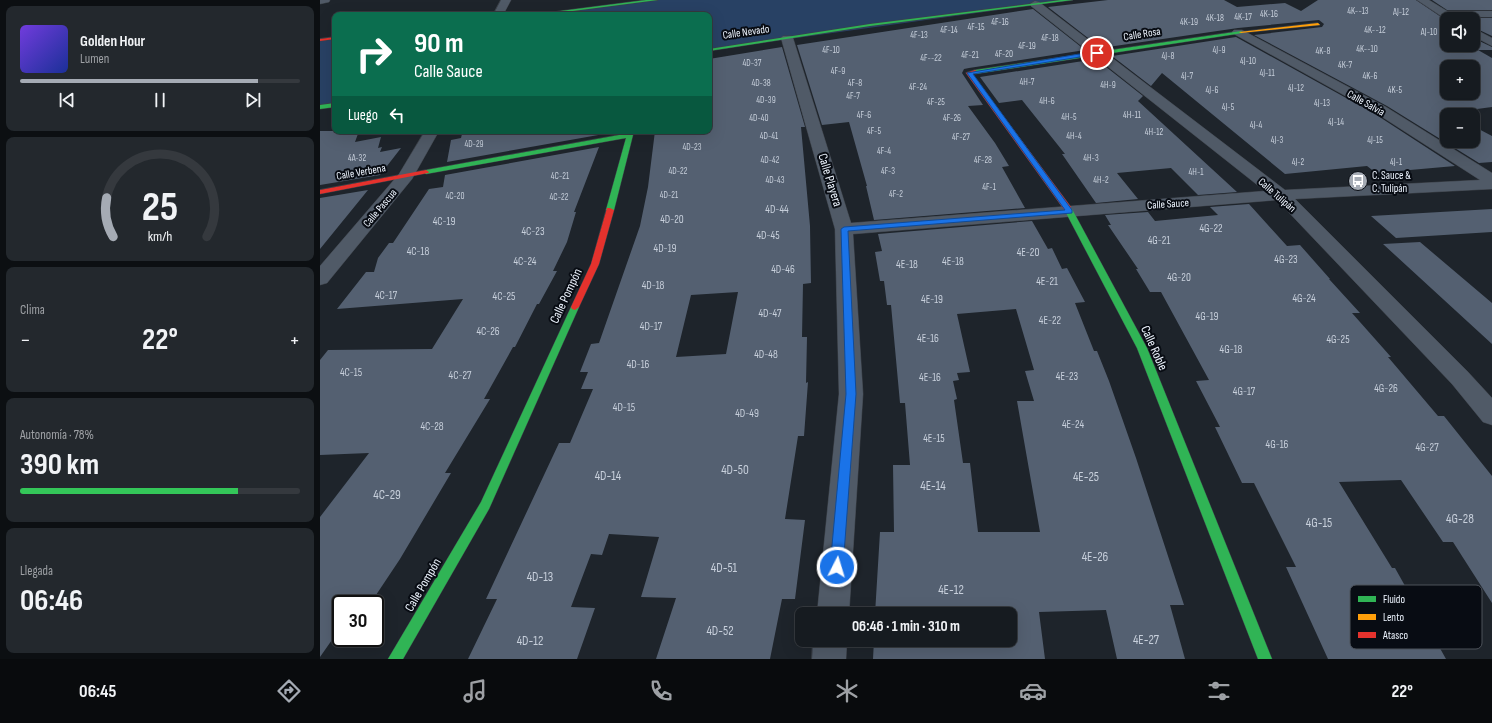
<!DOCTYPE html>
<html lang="es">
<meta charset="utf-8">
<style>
body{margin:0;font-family:"Sofia Sans Condensed",sans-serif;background:#23282d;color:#f1f3f6;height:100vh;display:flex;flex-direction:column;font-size:15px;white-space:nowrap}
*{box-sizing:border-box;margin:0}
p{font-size:13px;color:#9ea1a5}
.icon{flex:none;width:22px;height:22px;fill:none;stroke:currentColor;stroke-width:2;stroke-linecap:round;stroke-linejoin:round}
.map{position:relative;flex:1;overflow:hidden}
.side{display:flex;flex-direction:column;gap:6px;padding:6px;background:#0c0f12;width:320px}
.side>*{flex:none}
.banner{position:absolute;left:12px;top:12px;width:380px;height:122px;border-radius:8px;box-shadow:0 4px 16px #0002,0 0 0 1px #35393e;background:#0b6e4f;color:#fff;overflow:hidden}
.fabs{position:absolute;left:1120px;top:12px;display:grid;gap:8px}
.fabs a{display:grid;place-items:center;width:40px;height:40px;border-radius:8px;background:#161b20;box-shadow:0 4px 16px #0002,0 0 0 1px #35393e;font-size:20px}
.speed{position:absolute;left:12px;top:595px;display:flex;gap:8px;font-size:20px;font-weight:700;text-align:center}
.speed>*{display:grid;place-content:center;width:52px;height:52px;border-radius:50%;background:#161b20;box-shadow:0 4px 16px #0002,0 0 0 1px #35393e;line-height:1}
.speed .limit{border:2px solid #111;border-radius:6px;background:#fff;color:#111}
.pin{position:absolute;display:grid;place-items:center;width:34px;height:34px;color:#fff;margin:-17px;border:2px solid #fff;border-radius:50%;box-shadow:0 1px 4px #0007}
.me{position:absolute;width:44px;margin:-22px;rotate:5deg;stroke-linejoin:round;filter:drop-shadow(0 0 3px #0008)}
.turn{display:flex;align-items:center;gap:14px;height:84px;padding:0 16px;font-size:18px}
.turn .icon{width:52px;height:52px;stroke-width:2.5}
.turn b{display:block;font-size:28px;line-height:34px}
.then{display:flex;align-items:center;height:38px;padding:0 16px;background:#0003;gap:8px;font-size:15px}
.big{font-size:30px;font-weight:700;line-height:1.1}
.side .card{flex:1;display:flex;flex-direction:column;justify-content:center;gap:6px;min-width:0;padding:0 14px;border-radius:8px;background:#23282d}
.side .dial{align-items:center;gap:0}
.dial svg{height:104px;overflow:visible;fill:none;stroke:#35393e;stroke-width:7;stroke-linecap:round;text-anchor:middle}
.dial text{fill:#f1f3f6;stroke:none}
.song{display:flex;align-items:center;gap:12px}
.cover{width:48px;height:48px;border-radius:6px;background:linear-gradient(135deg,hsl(260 70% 55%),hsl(230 70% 35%))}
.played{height:4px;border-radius:2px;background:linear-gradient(90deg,#a5abb4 85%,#35393e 85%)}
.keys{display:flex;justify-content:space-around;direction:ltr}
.heat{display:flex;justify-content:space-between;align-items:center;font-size:22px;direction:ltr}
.charge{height:6px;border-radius:3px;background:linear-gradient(90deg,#34c759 78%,#35393e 0)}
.trip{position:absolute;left:475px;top:607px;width:222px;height:40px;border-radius:8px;background:#161b20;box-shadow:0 4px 16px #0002,0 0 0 1px #35393e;font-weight:700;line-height:40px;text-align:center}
.dock{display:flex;height:64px;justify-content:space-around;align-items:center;background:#090b0d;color:#9ea1a5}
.dock .icon{width:28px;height:28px}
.dock .active{color:#a5abb4}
.dock b{font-size:18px;color:#f1f3f6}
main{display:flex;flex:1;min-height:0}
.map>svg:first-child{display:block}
</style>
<main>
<section class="side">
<div class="card">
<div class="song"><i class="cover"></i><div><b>Golden Hour</b><p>Lumen</p></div></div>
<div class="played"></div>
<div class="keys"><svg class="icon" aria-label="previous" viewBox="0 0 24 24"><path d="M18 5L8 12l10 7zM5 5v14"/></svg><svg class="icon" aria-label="pause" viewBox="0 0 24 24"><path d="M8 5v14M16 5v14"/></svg><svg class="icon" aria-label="next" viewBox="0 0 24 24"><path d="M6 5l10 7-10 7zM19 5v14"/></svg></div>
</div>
<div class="card dial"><svg viewBox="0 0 100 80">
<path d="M14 69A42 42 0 1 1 86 69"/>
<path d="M14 69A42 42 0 0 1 9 39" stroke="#a5abb4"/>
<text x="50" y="56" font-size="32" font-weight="700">25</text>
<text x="50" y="72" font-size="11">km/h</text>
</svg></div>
<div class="card"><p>Clima</p>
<div class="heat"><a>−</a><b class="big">22°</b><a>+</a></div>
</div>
<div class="card"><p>Autonomía · 78%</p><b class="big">390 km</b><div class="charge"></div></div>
<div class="card"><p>Llegada</p><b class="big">06:46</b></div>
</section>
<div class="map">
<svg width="1172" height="659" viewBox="0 0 1172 659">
<rect width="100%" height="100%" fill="#1e242b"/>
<!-- green -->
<path fill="#284164" d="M336,0H751L389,50V15H211Z
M15,38V105L0,107V40Z"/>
<!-- building -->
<path fill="#546071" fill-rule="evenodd" d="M788,0H904L917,7L965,3L981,11L998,0H1096L1127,21V45H1153V38L1172,47V50H1158L1172,58V107L1127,113L1130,115H1127V141H1153V126L1172,136V162L1159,163L1067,106L934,35L1002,27L1004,24L999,20L918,28L781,48L728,7ZM1127,67H1153V93H1127Z
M1112,0H1172V10H1127Z
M713,9L765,50L649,68L644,69L642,73L663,105L648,106L675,143L689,166L682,167L705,208L554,220L546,186H547L529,122L502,125L477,45Z
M1139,18H1172V36L1153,27V19Z
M916,37L1055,114L1135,166L1056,173L1047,166L965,174L842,73L831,86L792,56Z
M462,47L485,127H481L490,226L491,283L483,284L482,337H487L486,383L488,382L484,436H478L465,519L485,520L475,599H462L450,659H336L356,598L321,597L339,537L289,534L282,555L271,554L251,607L275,608L257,659H148L177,599H166L239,443H250L273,389H261L268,372H260L271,344L279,343L320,226L328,187L335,131H389V59ZM418,292L406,354L356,357L371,295Z
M776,59L823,96L818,101L917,192L878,195L851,168L797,173L818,199L776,203L742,154H745L702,100L679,103L660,77Z
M0,131H39L35,142L61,137L58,148L62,147L60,152L81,148L60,175L0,185Z
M158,131H285L284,134L127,162L131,140L141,138L142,134Z
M279,147L254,212H256L247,242L233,271H237L219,304H217L195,347H193L164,399H170L125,473H131L80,559L50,604H21V627L0,657V517L49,453L0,455V360L8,350L112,349L143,299L17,309L46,272H54L58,258L69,243H73L109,189L123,187L125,175Z
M48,190L0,249V198Z
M929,204L967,246L980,245L1010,279H1009L1040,313H1032L1071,357H1068L1118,416H1124L1172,476V603L1133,542H1123L1081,480L1019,482L1072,568H1075L1126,659H1008L966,567H976L934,483H922L895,427H900L876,381L889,380L841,292H830L816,269H818L788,225H791L785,215L828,212L835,221L898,215L890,207Z
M1172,209V232L1076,238L1051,216Z
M712,221L728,249L732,248L742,269L747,268L765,302L755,303L774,351H777L789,381L816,458L864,605H850L865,659H797L786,610L719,612L725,659H553L554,640H690V614H555L560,532H574L573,465H590L585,403H580L571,305H567L564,281H560L555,252L562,251L558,234ZM696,309L714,370L705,371L714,401H697L720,532H658L650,463H643L634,400L637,399L633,381L639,380L637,373L650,372L637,314Z
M1100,242L1172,303V344L1063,244Z"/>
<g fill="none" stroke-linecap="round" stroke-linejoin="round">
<!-- street casing -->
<g stroke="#3c4148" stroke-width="1">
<path id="street" d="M0,0H10L9,2L0,4Z
M181,0H191L183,15H173Z
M1097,0H1109L1127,11H1172V17H1137L1138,19L1127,20Z
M715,1L719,2L965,190L1160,180L1056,113L914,34L912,32L914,30H922L1066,107L1172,173V189L975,199L1148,372L1172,398V425L1163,422L1132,384L957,200L533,234L543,394L529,614H497L519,394L515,229L461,38L463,36H471L473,38L531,223L945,191L711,6L710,4Z
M1153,28L1172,38V46L1153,36Z
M105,131H119L92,179L7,283L0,285V266L79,174Z
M493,640H527L526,659H492Z"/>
</g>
<!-- fast casing -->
<g stroke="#3c4148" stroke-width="1">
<path id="fast" d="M326,0H338L222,15H209Z
M741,0H753L550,26L389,51V49L550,24Z
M921,31L923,33L655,74L652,72L655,70Z
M15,103V107L0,109V105Z
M310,133L313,135L294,210L290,212L286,210L306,138L106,174L103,172L106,170Z
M745,207H748L752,209L827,348L952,659H938L817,348L744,209Z
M255,304L259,307L169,509L83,659H68L161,502L251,307Z"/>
</g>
<!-- slow casing -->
<g stroke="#3c4148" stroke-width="1">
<path id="slow" d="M998,23L1000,25L921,33L919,32Z"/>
</g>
<!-- jam casing -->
<g stroke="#3c4148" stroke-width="1">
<path id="jam" d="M15,37V39L0,41V39Z
M655,70L658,72L657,73L652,74L751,207V211H745L646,73Z
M106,170L109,172L108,173L0,194V190Z
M287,208H290L294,210L279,264L259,307L255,310L252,309L251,307L271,264Z"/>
</g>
<!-- street -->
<use href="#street" fill="#505a67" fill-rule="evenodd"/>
<!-- fast -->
<use href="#fast" fill="#30b455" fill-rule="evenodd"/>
<!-- slow -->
<use href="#slow" fill="#ff9f0a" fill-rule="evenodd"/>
<!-- jam -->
<use href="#jam" fill="#e5322d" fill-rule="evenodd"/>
</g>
<!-- route -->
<path fill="#1a73e8" stroke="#114b97" d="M777,51L779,54L653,74L752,210V213L528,231L536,394L523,567L521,571L517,573L512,571L510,567L526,394L521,229L524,227L745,210L647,73Z"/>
<!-- icons -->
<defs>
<g id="bus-disc" transform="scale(1)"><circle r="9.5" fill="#a5abb4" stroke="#080c13"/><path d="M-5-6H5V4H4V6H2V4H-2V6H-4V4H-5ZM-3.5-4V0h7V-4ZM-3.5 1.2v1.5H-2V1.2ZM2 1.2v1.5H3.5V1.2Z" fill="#fff"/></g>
</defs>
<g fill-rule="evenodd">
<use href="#bus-disc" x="1038" y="181"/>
</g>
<g text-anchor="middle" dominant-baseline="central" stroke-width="4" stroke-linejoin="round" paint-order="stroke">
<!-- far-number labels -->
<g font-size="9" fill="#c7cfdb">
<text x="1038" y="11">4K--13</text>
<text x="1081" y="12">AJ-12</text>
<text x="949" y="14">4K-16</text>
<text x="923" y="17">4K-17</text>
<text x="895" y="18">4K-18</text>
<text x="680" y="22">4F-16</text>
<text x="869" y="22">4K-19</text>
<text x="656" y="27">4F-15</text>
<text x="629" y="30">4F-14</text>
<text x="1055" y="30">4K--12</text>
<text x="1109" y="32">AJ-10</text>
<text x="599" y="35">4F-13</text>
<text x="730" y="38">4F-18</text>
<text x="707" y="46">4F-19</text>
<text x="1047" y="49">4K--10</text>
<text x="511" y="50">4F-10</text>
<text x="899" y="50">4J-9</text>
<text x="1003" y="51">4K-8</text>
<text x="684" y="54">4F-20</text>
<text x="650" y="55">4F-21</text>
<text x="848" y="56">4J-8</text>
<text x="611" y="58">4F--22</text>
<text x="928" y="61">4J-10</text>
<text x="432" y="63">4D-37</text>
<text x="1025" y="65">4K-7</text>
<text x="518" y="71">4F-9</text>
<text x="947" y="73">4J-11</text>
<text x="867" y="76">4J-7</text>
<text x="1050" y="76">4K-6</text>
<text x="707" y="82">4H-7</text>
<text x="441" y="83">4D-38</text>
<text x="535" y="83">4F-8</text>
<text x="788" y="85">4H-9</text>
<text x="598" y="87">4F-24</text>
<text x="976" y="88">4J-12</text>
<text x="892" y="90">4J-6</text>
<text x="1075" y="90">4K-5</text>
<text x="533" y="96">4F-7</text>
<text x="446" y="100">4D-39</text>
<text x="727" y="101">4H-6</text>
<text x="616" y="102">4F-25</text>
<text x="1002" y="103">4J-13</text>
<text x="908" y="107">4J-5</text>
<text x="544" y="115">4F-6</text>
<text x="812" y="115">4H-11</text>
<text x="749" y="117">4H-5</text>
<text x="439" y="118">4D-40</text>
<text x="632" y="118">4F-26</text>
<text x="1016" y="122">4J-14</text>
<text x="936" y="125">4J-4</text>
<text x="554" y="131">4F-5</text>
<text x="834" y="132">4H-12</text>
<text x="449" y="136">4D-41</text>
<text x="754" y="136">4H-4</text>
<text x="641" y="137">4F-27</text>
<text x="957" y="140">4J-3</text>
<text x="1055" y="140">4J-15</text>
<text x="154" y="144">4D-29</text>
<text x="372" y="147">4D-23</text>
<text x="564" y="151">4F-4</text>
<text x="37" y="158">4A-32</text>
<text x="771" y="158">4H-3</text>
<text x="450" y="160">4D-42</text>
<text x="663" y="160">4F-28</text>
<text x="978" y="162">4J-2</text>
<text x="1076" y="162">4J-1</text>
<text x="358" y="171">4D-22</text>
<text x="568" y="171">4F-3</text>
<text x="876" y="172">4H-1</text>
<text x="240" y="176">4C-21</text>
<text x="455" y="180">4D-43</text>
<text x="781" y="180">4H-2</text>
<text x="669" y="187">4F-1</text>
<text x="576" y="194">4F-2</text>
<text x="349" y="195">4D-21</text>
<text x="135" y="196">4C-20</text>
<text x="239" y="197">4C-22</text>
</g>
<!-- far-street labels -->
<g font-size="11" fill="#edf4fe" stroke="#080c13">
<text transform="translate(426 32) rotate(-8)">Calle Nevado</text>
<text transform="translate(822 34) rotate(-9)">Calle Rosa</text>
<text transform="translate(1046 103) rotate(29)">Calle Salvia</text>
<text transform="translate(41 172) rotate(-10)">Calle Verbena</text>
<text transform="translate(957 195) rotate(41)">Calle Tulipán</text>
<text transform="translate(848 204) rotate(-4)">Calle Sauce</text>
<text transform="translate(60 208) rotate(-50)">Calle Pascua</text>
</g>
<!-- far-poi labels -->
<g font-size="11" fill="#edf4fe" stroke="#080c13" text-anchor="start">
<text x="1052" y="175">C. Sauce &amp;<tspan x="1052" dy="13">C. Tulipán</tspan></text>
</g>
<!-- number labels -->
<g font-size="11" fill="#c7cfdb">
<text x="457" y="209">4D-44</text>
<text x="352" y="219">4D-20</text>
<text x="124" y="221">4C-19</text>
<text x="891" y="228">4G-22</text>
<text x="213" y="231">4C-23</text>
<text x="448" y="235">4D-45</text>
<text x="839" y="240">4G-21</text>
<text x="345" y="248">4D-19</text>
<text x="98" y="251">4C-18</text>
<text x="708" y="252">4E-20</text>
<text x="966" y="259">4G-23</text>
<text x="205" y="261">4C-24</text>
<text x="633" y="261">4E-18</text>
<text x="587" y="264">4E-18</text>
<text x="463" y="269">4D-46</text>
<text x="859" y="277">4G-20</text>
<text x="727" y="281">4E-21</text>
<text x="333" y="285">4D-18</text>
<text x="66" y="295">4C-17</text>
<text x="184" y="296">4C-25</text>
<text x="984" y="298">4G-24</text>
<text x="612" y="299">4E-19</text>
<text x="450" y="313">4D-47</text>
<text x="887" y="316">4G-19</text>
<text x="730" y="320">4E-22</text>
<text x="331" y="326">4D-17</text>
<text x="168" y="331">4C-26</text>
<text x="608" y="338">4E-16</text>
<text x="1018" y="339">4G-25</text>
<text x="911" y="349">4G-18</text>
<text x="446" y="354">4D-48</text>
<text x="318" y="364">4D-16</text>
<text x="31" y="372">4C-15</text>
<text x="140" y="375">4C-27</text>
<text x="747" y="376">4E-23</text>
<text x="610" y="377">4E-16</text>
<text x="1066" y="388">4G-26</text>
<text x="924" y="391">4G-17</text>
<text x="304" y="407">4D-15</text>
<text x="427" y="413">4D-49</text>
<text x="753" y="424">4E-24</text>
<text x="112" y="426">4C-28</text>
<text x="614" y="438">4E-15</text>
<text x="957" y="444">4G-16</text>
<text x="1107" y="447">4G-27</text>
</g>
<!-- street labels -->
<g font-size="13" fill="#edf4fe" stroke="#080c13">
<text transform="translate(510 180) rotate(73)">Calle Playera</text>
<text transform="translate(246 296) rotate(-65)">Calle Pompón</text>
<text transform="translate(834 348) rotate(66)">Calle Roble</text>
<text transform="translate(103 585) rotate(-60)">Calle Pompón</text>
</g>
<!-- near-number labels -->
<g font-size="13" fill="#c7cfdb">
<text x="415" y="470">4D-50</text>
<text x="288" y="476">4D-14</text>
<text x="766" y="477">4E-25</text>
<text x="613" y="486">4E-14</text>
<text x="67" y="495">4C-29</text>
<text x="1140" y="519">4G-28</text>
<text x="999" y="523">4G-15</text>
<text x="775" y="557">4E-26</text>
<text x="404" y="568">4D-51</text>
<text x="220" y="577">4D-13</text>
<text x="631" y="590">4E-12</text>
<text x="400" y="631">4D-52</text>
<text x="826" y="640">4E-27</text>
<text x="210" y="641">4D-12</text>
</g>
</g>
<!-- legend -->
<rect x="1030" y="585" width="132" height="64" rx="6" fill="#080c13" stroke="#4d525a" stroke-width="1"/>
<rect x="1038" y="596" width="18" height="6" fill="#30b455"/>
<rect x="1038" y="614" width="18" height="6" fill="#ff9f0a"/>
<rect x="1038" y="632" width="18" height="6" fill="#e5322d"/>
<g font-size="11" fill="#edf4fe">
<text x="1063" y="603">Fluido</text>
<text x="1063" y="621">Lento</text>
<text x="1063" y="639">Atasco</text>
</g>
</svg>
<div class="fabs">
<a><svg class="icon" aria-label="sound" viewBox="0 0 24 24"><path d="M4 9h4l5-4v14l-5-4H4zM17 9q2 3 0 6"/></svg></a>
<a>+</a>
<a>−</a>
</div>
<div class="speed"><div class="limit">30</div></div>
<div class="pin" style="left:777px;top:53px;background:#d93025"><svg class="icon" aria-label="arrive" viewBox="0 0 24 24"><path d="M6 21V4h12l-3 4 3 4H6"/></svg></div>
<svg class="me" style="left:517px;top:567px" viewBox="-20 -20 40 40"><circle r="17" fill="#1a73e8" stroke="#fff" stroke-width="3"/><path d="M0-11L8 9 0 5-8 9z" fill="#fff"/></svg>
<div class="trip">06:46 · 1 min · 310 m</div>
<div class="banner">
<div class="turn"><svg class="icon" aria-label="right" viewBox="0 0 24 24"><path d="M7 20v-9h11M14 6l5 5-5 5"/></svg><div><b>90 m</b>Calle Sauce</div></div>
<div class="then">Luego<svg class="icon" aria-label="left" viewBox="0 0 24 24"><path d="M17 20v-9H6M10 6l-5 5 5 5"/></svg></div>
</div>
</div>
</main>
<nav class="dock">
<b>06:45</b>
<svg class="icon active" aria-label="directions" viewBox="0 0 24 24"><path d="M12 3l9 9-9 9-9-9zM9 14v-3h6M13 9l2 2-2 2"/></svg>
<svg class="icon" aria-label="music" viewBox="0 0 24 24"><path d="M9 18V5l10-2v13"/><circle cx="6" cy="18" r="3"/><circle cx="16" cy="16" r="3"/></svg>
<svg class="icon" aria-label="phone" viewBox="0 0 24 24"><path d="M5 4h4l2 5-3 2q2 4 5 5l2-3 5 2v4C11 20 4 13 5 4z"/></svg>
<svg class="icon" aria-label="climate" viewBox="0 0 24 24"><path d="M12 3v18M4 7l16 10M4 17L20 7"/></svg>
<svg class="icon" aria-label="car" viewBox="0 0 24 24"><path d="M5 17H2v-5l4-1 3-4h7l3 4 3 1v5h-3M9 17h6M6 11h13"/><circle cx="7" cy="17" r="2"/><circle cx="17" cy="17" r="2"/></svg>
<svg class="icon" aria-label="filters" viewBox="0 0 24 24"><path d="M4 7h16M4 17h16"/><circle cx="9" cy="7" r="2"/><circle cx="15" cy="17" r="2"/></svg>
<b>22°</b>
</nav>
